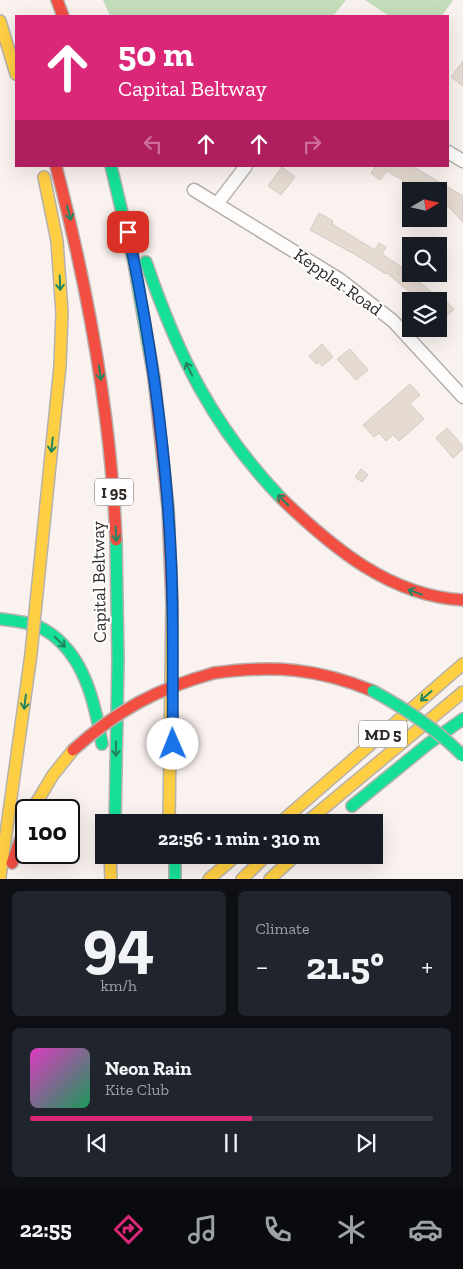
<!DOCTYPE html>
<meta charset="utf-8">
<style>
body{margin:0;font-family:"Zilla Slab",serif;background:#20242c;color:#f1f3f6;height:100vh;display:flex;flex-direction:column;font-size:19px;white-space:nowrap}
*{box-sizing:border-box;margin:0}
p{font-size:16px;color:#9ea1a6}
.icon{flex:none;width:28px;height:28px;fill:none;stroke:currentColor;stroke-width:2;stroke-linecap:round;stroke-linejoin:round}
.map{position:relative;height:879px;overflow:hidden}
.details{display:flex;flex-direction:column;gap:12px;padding:12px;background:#0d0f14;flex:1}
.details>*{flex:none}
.top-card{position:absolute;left:15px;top:15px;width:434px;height:152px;border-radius:0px;box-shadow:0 5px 20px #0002;background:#db2777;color:#fff;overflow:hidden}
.needle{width:32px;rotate:81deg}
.tools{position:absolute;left:402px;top:182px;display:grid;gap:10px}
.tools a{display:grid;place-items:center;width:45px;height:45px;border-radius:0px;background:#171b24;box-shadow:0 5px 20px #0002;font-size:25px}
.speed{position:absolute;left:15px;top:799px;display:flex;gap:10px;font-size:25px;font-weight:700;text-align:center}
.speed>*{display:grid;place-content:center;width:65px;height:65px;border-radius:50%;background:#171b24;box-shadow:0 5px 20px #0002;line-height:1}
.speed .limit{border:2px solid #111;border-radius:8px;background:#fff;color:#111}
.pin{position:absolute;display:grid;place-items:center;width:42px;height:42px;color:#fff;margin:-21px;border-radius:10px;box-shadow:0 2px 8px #0006}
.me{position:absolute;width:55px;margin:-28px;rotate:359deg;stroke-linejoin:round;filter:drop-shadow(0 0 4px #0008)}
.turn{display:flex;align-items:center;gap:18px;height:105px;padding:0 20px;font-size:22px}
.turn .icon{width:65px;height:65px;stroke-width:2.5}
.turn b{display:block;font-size:35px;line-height:42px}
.lanes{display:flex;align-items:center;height:48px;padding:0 20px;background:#0003;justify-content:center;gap:25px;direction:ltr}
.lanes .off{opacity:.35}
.big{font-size:38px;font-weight:700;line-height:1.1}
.details .widget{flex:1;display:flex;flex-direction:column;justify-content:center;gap:8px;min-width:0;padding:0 18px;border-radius:8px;background:#20242c}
.details .dial{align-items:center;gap:0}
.dial b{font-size:65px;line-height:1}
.song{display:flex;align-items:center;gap:15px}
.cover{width:60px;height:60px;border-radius:8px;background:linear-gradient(135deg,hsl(310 70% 55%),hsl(150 70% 35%))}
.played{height:5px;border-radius:2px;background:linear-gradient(90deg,#db2777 55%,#363941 55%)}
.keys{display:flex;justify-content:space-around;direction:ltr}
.heat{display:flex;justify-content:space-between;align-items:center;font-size:28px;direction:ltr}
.details .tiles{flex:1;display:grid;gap:12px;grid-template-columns:1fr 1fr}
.widget:last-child{grid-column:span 2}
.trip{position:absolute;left:95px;top:814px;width:288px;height:50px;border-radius:0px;background:#171b24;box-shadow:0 5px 20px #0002;font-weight:700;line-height:50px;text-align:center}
.dock{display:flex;height:80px;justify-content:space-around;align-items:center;background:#090b0e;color:#9ea1a6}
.dock .icon{width:35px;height:35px}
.dock .active{color:#db2777}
.dock b{font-size:22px;color:#f1f3f6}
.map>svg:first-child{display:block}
</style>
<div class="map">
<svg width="463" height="879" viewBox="0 0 463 879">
<rect width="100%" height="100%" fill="#faf2ee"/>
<!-- forest -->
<path fill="#c4debb" d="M103,0H346L333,16H110Z
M365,0H453L442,16H389Z"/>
<!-- building -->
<path fill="#e6dbd1" stroke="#d1cbc7" d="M463,61V86L451,77Z
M376,166H412L463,196V222L451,209L439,202V191H413L407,188L409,184L387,171L380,180L371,173Z
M282,167L295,177L281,195L268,186Z
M319,213L333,221L332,224L375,250L379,243L386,247L382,254L406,270L439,299V294L454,309L439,325V301H420L387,273L386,274L356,255L310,230Z
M322,344L333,357L322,366L319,362L316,364L309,356Z
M350,349L368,370L356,380L337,359Z
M410,384L420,395L410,404L424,419L399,441L393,435L386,441L379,433L374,437L363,425Z
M447,428L463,446V449L453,458L436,438Z
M361,469L368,475L362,482L355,477Z"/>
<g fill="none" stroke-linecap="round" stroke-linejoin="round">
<!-- street casing -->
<g stroke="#b7b1ae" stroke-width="15">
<path id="street" d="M448,152L463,161
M194,190L339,279L393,321L463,397
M217,204L246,166"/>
</g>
<!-- fast casing -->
<g stroke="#b7b1ae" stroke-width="14">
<path id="fast" d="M111,166L134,263L154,378
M146,262C178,356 213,427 282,499
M0,619C15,621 31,622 45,630C84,653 95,703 102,744
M352,806L428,744L463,719
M115,822L118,660L116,540
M175,855V879"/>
</g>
<!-- slow casing -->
<g stroke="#b7b1ae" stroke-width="14">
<path id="slow" d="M0,21L16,74
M36,603L60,366L62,313L57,241L44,177
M32,810L53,775L73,750
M169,822L172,603
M281,822L463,664
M307,822L463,692
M110,855L111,879
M0,877L31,654
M209,879L237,855
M242,879L267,855
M270,879L296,855"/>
</g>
<!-- jam casing -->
<g stroke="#b7b1ae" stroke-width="14">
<path id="jam" d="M57,0L63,16
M56,166C88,289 111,413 116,540
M154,378L168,508L172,603
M282,499C333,548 390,596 463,600
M214,673C274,665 317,668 373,691
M12,863L26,824"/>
</g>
<!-- street -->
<use href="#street" stroke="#fefdfc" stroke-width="12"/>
<!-- fast -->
<use href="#fast" stroke="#16e098" stroke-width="11"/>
<!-- slow -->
<use href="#slow" stroke="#ffcf43" stroke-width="11"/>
<!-- jam -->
<use href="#jam" stroke="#f24e42" stroke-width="11"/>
<!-- fast-bridge casing -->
<g stroke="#b7b1ae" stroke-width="14" stroke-linecap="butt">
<path id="fast-bridge" d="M373,691C406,709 437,729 463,756"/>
</g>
<!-- slow-bridge casing -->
<g stroke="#b7b1ae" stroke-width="14" stroke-linecap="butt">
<path id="slow-bridge" d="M31,654L36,603"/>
</g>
<!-- jam-bridge casing -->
<g stroke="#b7b1ae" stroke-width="14" stroke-linecap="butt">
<path id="jam-bridge" d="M73,750C118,710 156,689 214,673"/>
</g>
<!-- fast-bridge -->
<use href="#fast-bridge" stroke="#16e098" stroke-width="11"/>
<!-- slow-bridge -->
<use href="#slow-bridge" stroke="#ffcf43" stroke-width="11"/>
<!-- jam-bridge -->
<use href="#jam-bridge" stroke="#f24e42" stroke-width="11"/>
</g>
<!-- one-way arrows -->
<defs><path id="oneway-shaft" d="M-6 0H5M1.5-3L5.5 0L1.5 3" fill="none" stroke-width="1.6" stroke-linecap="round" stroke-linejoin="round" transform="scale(1.25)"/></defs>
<g stroke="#238560">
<use href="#oneway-shaft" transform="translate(69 213) rotate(75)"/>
<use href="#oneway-shaft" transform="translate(60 283) rotate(88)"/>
<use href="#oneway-shaft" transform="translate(189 369) rotate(-116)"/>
<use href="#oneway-shaft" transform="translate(100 373) rotate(82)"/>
<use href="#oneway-shaft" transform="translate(52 445) rotate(96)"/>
<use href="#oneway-shaft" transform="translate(283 500) rotate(-135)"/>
<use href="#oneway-shaft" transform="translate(116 534) rotate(87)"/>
<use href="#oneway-shaft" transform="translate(415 592) rotate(-160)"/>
<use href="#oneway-shaft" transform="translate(60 642) rotate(44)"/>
<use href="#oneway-shaft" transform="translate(426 696) rotate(139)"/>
<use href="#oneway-shaft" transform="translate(25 702) rotate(97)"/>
<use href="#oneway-shaft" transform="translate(116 749) rotate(91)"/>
</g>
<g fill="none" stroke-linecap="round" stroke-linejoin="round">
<!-- route casing -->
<g stroke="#114b97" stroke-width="12">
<path id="route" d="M128,232C151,340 166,448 171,558C174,620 172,682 173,744"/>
</g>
<!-- route -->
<use href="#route" stroke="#1a73e8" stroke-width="9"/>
</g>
<g text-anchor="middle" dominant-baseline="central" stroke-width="4" stroke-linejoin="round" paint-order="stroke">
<!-- shield labels -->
<g fill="#fff" stroke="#6e6a68" stroke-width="1">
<rect x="95" y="478.5" width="38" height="27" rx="4"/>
<rect x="359" y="720.5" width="48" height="27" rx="4"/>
</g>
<g font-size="16" font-weight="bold" fill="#302a27">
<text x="114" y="492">I 95</text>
<text x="383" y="734">MD 5</text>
</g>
<!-- street labels -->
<g font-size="18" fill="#302a27" stroke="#fff">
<text transform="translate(338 282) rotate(35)">Keppler Road</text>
<text transform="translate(99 582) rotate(-91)">Capital Beltway</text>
</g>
</g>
</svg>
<div class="tools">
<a><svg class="needle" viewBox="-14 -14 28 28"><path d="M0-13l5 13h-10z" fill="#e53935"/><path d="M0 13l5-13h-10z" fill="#9ea1a6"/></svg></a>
<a><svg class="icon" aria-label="search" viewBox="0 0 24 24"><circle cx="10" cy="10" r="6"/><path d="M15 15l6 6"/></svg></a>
<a><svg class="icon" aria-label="layers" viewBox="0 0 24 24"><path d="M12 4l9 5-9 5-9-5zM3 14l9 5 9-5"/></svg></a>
</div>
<div class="speed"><div class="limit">100</div></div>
<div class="pin" style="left:128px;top:232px;background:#d93025"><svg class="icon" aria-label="arrive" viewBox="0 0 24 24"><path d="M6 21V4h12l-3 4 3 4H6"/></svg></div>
<svg class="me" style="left:173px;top:744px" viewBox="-20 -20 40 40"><circle r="19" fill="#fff"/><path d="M0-13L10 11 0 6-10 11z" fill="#1a73e8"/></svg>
<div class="trip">22:56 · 1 min · 310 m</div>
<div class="top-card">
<div class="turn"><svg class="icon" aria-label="ahead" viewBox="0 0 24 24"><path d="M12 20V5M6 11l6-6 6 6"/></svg><div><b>50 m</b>Capital Beltway</div></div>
<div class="lanes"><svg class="icon off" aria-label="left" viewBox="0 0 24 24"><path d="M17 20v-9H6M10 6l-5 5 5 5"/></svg><svg class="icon" aria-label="ahead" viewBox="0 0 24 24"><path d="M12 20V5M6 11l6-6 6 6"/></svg><svg class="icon" aria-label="ahead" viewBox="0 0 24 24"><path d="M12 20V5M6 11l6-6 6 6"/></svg><svg class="icon off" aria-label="right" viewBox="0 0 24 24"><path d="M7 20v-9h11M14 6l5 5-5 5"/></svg></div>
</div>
</div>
<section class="details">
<div class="tiles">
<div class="widget dial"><b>94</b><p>km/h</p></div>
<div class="widget"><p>Climate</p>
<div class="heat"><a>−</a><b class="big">21.5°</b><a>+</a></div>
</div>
<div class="widget">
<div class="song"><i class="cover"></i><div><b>Neon Rain</b><p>Kite Club</p></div></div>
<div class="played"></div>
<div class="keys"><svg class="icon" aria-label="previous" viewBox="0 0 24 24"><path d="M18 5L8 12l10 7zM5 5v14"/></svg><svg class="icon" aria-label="pause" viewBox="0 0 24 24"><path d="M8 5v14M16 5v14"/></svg><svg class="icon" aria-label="next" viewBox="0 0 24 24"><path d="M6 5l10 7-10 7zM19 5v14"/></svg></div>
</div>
</div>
</section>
<nav class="dock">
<b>22:55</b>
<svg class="icon active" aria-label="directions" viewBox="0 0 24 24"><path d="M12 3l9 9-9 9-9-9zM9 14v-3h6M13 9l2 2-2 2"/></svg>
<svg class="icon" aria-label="music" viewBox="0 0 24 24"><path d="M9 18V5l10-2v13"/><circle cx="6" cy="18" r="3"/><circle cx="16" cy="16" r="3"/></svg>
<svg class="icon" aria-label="phone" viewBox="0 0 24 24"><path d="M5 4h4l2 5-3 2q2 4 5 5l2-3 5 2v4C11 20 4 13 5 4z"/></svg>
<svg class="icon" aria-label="climate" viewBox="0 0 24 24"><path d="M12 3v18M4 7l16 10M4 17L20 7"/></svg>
<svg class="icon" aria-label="car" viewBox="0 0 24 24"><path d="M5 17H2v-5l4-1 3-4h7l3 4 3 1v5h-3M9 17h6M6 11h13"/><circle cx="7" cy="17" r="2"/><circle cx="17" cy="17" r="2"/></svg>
</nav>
